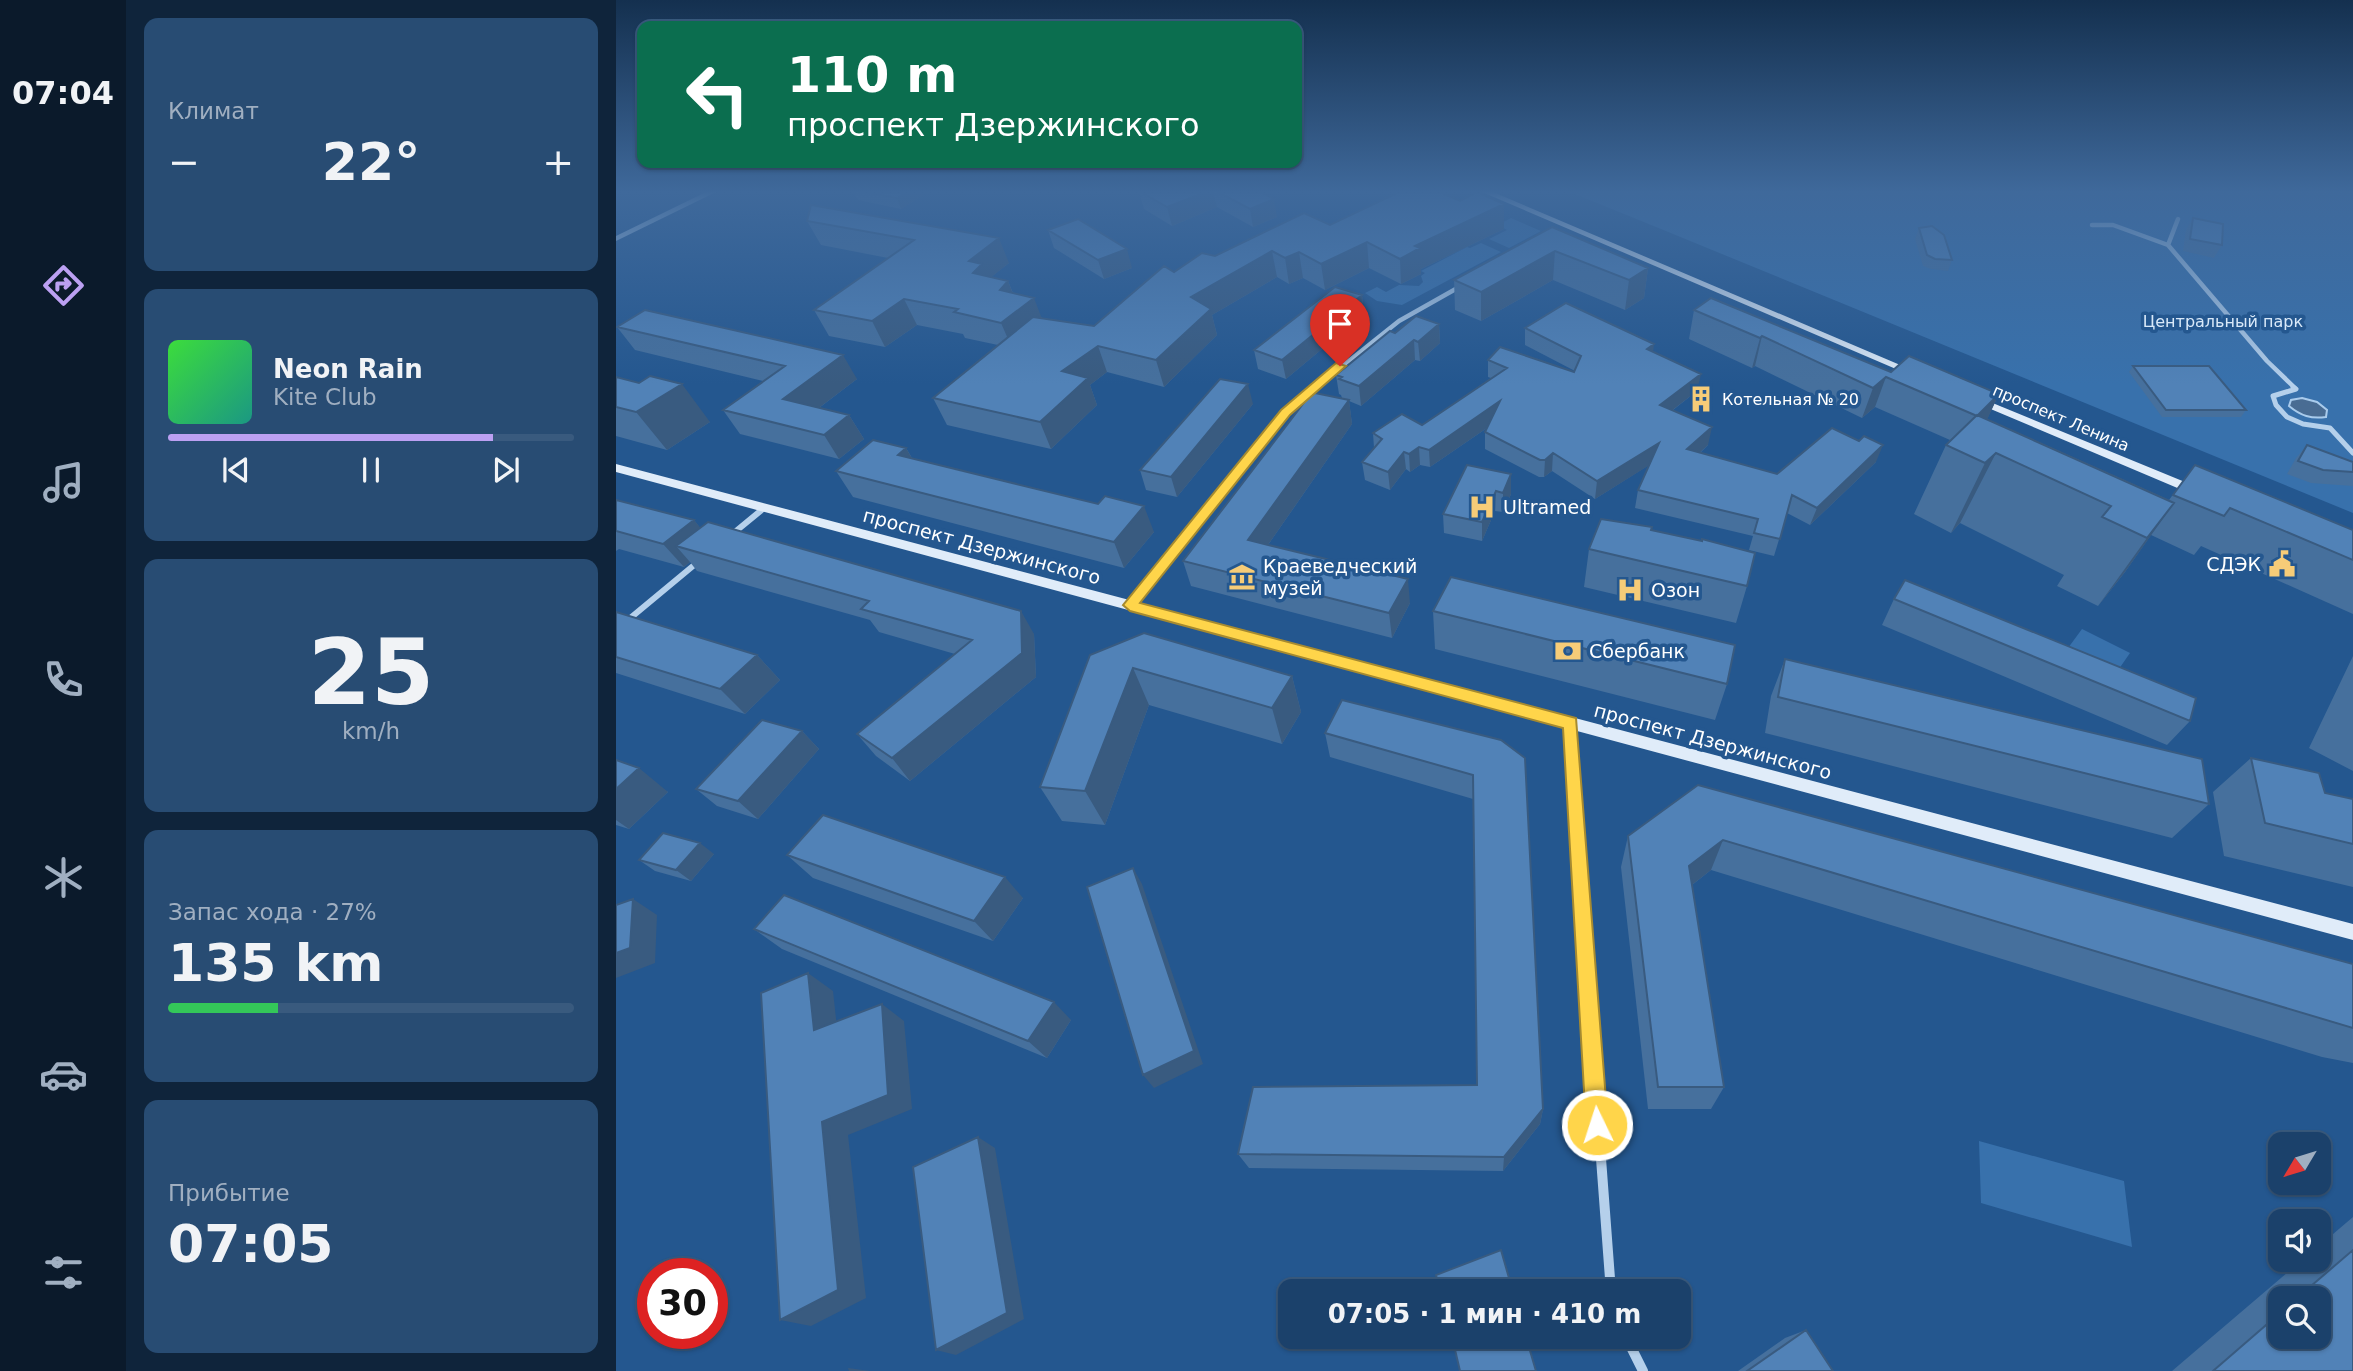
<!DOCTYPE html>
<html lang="ru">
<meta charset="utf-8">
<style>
body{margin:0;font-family:"DejaVu Sans",sans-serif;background:#284c73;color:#f1f3f6;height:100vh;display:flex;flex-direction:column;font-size:26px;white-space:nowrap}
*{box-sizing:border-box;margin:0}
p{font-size:23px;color:#a0afc1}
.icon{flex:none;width:38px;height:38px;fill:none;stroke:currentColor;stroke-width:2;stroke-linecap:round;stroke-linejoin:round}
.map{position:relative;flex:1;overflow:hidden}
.drawer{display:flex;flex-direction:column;gap:18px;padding:18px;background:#0f243b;width:490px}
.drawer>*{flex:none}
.top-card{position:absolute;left:21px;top:21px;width:665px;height:147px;border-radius:14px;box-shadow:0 2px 5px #0004,0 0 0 2px #395a7e;background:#0b6e4f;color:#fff;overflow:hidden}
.needle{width:46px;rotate:232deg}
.controls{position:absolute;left:1652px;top:1132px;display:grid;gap:14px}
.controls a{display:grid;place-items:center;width:63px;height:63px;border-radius:14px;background:#1b416b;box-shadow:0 2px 5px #0004,0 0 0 2px #395a7e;font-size:35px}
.speed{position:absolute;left:21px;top:1258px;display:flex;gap:14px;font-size:35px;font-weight:700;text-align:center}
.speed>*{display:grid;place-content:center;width:91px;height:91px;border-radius:50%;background:#1b416b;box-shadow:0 2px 5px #0004,0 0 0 2px #395a7e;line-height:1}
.speed .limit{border:10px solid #d22;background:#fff;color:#111}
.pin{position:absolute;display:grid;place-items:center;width:60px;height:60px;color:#fff;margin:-72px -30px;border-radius:50% 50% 50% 0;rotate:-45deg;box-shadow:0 0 7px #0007}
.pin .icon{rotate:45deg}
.me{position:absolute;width:77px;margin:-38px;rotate:356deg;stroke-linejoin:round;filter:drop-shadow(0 0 5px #0008)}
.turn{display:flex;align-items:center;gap:24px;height:147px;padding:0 35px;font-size:32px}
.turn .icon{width:91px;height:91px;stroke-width:2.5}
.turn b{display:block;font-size:49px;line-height:60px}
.big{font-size:52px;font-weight:700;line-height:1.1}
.drawer .tile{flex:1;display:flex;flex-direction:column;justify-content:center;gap:10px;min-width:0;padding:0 24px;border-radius:14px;background:#284c73}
.drawer .dial{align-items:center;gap:0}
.dial b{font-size:91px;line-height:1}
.song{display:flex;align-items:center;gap:21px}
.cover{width:84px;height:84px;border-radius:10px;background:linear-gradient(135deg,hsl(120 70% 55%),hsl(170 70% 35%))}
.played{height:7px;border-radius:4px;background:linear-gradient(90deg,#bca0f2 80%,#395a7e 80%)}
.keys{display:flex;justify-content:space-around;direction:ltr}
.heat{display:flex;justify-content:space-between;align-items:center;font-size:38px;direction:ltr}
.charge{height:10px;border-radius:5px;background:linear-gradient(90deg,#34c759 27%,#395a7e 0)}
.trip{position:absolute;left:662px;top:1279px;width:413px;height:70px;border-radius:14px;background:#1b416b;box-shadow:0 2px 5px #0004,0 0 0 2px #395a7e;font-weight:700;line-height:70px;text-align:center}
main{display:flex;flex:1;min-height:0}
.menu{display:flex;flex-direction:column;width:126px;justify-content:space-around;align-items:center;background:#0b1a2b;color:#a0afc1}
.menu .icon{width:49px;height:49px}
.menu .current{color:#bca0f2}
.menu b{font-size:32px;color:#f1f3f6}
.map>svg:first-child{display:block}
</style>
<main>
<nav class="menu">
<b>07:04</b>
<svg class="icon current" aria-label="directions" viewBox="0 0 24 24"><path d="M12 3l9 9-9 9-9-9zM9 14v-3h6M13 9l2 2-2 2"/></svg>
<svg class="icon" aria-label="music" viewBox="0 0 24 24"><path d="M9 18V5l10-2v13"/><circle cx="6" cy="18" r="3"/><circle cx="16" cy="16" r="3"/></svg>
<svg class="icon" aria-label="phone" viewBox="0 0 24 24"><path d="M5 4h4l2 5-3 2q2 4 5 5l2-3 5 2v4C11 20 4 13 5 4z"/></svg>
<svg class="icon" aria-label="climate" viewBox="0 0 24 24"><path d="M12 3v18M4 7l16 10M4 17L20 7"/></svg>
<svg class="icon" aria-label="car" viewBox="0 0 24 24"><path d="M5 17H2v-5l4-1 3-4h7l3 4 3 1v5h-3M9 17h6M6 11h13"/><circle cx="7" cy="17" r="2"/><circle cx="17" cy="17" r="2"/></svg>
<svg class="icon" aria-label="filters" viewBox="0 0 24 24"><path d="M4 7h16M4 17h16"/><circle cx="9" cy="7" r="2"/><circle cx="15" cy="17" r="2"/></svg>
</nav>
<section class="drawer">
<div class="tile"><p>Климат</p>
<div class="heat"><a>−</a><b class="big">22°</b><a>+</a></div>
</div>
<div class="tile">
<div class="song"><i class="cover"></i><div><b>Neon Rain</b><p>Kite Club</p></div></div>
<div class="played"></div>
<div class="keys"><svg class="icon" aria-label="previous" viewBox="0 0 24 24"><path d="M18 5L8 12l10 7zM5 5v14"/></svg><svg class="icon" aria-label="pause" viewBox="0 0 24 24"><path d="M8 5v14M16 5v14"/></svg><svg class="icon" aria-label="next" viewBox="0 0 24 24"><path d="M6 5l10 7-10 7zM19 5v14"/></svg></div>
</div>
<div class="tile dial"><b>25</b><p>km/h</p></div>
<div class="tile"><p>Запас хода · 27%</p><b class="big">135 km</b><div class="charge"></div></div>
<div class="tile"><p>Прибытие</p><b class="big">07:05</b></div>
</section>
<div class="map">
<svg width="1737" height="1371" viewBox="0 0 1737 1371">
<rect width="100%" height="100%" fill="#24578f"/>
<!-- green -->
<path fill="#3871ac" d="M954,192H1737V513L1045,229Z
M895,218L925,231L893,248L873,239L891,230L882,225Z
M865,243L885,252L786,305L761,301L749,293L761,287L770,292L783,285L803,286L807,282L805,276L809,273L805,271L851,247L854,248Z
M1466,629L1514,653L1489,689L1441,663Z
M1363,1141L1508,1181L1516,1247L1365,1203Z"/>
<!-- water -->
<path fill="#496c93" stroke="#a9cbec" stroke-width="2" d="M1686,398L1701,402L1711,410L1710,417C1695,419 1685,416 1673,406L1675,400Z"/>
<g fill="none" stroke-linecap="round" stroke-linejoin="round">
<!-- pedestrian-far1 -->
<path stroke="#b5d0eb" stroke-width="4.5" d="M1476,225H1497L1552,245L1651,361L1679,388
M1552,245L1562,219"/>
<!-- pedestrian -->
<path stroke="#b5d0eb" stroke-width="5" d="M1677,387L1680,389L1657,396L1660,405L1671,417L1687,424L1714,428L1737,453"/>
<!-- minor-far3 -->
<path stroke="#b5d0eb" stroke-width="4.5" d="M699,388L783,321L845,286"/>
<!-- minor-far2 -->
<path stroke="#b5d0eb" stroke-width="6" d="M114,536L148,508
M514,605L670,412L702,387
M0,630L83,561"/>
<!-- minor-far1 -->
<path stroke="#b5d0eb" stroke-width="8" d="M955,723L970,960"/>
<!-- minor -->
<path stroke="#b5d0eb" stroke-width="10" d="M970,958L995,1292
M1010,1337L1027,1371"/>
<!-- tertiary -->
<path fill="#b5d0eb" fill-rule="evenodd" d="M90,192H100L0,241V236Z"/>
<!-- secondary -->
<path fill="#e0ecf9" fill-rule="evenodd" d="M866,192H877L1303,373L1298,376L1294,375Z
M1362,397L1586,489L1588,492L1582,496L1578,495L1358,402V398Z
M0,464L1737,924V940L0,472Z"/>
</g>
<!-- wall -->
<path fill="#46709d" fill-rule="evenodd" d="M238,192H312L285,209L242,200Z
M523,192H645L661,217L637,227L601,207L556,226L528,209Z
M844,201L888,204V229L805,269V274L785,284L753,268L709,290L687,278L673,284L661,277L596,315L601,335L548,387L491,372L474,385L481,405L435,449L331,425L317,398L382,345L349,338L347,334L301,325L269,347L213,336L198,310L272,258L205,245L191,221L195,205L393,263L375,277L392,281L397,293L426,318L478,326L558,272L599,256L714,225Z
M1577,218L1606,245L1598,258L1567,251L1570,230Z
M936,227L1032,268L1028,298L1009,310L937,280L865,321L839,310L838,280Z
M1303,228L1336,260L1332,271L1315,269L1307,266L1299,239Z
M432,230L516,268L488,279L438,248Z
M746,295L748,314L670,379L642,369L638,350Z
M1078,310L1275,372L1383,394L1371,419L1553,500L1579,465L1737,530V614L1585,546L1578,555L1535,535L1509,572L1482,606L1441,586L1448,575L1344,523L1335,533L1298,514L1330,445L1334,440L1259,407L1246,418L1139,366L1136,368L1073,339Z
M823,324L824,343L804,361L799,360L745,406L733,401L736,424L652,545L794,603L776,638L575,586L567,561L726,398L725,395L723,394L720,375Z
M1,327L241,379L203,408L233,415L248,439L223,459L124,434L107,410L147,381L19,350Z
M909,328L1037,351L1081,391L1057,410L1092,445L1084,453L1161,474L1260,462L1194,525L1171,513L1158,556L1133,550L1137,536L1019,508L1022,490L1033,465L979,499L936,471L928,477H923L869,449V432L871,428L814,467L804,465L794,472L790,469L774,490L749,480L746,462L758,448L757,433L806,425L875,378L872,377V360L958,372L959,371L909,345Z
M1517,366L1630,410L1625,417H1546L1513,372Z
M0,377L94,422L51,450L0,436Z
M637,404L561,497L530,490L524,470Z
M1691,445L1737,462V486L1695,483L1671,474L1680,458Z
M290,448L296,458L538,532L508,568L237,497L220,471Z
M895,474V494L887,512L879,511L866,541L828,533L827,514Z
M0,500L78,520L84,528L418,634L420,677L294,781L260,756L241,734L339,654L263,632L254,620L81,571L74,562L68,567L3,549L0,551Z
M1035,530L1131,586L1120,623L968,587L973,549Z
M1278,599L1574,721L1551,745L1266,625Z
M817,611L1111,684L1099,720L819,649Z
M0,612L141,655L164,680L129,714L0,673Z
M528,633L676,676L685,712L666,744L533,705L489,825L446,821L424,787Z
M1737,656V771L1693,748Z
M1169,659L1593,804L1556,838L1149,733L1155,696Z
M186,731L203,749L142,819L101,806L80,789Z
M709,733L885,740L927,1109L924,1124L887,1171L633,1168L622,1154L861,1085L857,799L714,757Z
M1635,758L1709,793L1737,799V887L1608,856L1597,792Z
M0,760L52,792L13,829L0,825Z
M1082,785L1737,964V1063L1706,1057L1095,870L1076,885L1108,1087L1095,1109H1032L1005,867L1012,836Z
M98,854L75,881L39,871L23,860Z
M171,855L407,898L377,941L197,878Z
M138,929L455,1020L431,1058L166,949Z
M1737,1217V1371H1556L1686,1260H1703V1246ZM1664,1298H1703L1664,1337Z
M1190,1330L1217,1371H1122L1169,1338Z"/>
<!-- shaded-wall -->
<path fill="#395b80" d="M291,192H312L285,209L281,198Z
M590,192H597L601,207L556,226L551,207Z
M658,199L661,217L637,227L634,209Z
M888,204V229L805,269V274L785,284L784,259L799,246Z
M383,238L393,263L373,279L368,298L353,261Z
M751,242L753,268L709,290L705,264Z
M511,249L516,268L488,279L482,260Z
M656,251L661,277L596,315L601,335L548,387L540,360L575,297Z
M939,251L937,280L865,321V292Z
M683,252L687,278L673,284L669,258Z
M1032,268L1028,298L1009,310L1013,280Z
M392,281L402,307L384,290Z
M746,295L748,314L670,379L666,360Z
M418,298L428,324L396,348L385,323Z
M288,299L301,325L269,347L256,321Z
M823,324L824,343L804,361L802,342Z
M1146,336L1139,366L1136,368L1144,338Z
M798,340L799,360L745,406L743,386Z
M1038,344L1036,361L1031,349Z
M482,346L491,372L474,385L481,405L435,449L424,422L446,371Z
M227,355L241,379L183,423L167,399Z
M1085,374L1081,391L1041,422L1044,405Z
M1270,377L1259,407L1246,418L1257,388Z
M66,384L94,422L51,450L20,412Z
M632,384L637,404L561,497L555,477Z
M1383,394L1369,424L1361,416Z
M733,400L736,424L638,565L632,540Z
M884,401V419L814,467L813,450Z
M233,415L248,439L223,459L208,435Z
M1096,427L1092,445L1068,467L1071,449Z
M1043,443L1040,461L979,499L981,481Z
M1267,445L1260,462L1194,525L1201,508Z
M803,447L804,465L794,472L793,454Z
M290,448L305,474L282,455Z
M788,452L790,469L774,490L772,472Z
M937,453L936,471L928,477L929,460Z
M1380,453L1344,523L1335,533L1369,463Z
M895,474V494L887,512V493Z
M880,491L879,511L866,541V522Z
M1558,503L1509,572L1482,606L1531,538Z
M528,506L538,532L508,568L498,542Z
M78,520L97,543L60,546L74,562L68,567L47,544Z
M792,579L794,603L776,638L773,613Z
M405,611L418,634L420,677L294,781L276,758Z
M141,655L164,680L129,714L104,689Z
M517,668L533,705L489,825L469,791Z
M676,676L685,712L666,744L656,708Z
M186,731L203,749L142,819L122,801Z
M23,768L52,792L13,829L0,820V789Z
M1107,840L1095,870L1063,895L1073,866Z
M84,843L98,854L75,881L60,870Z
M517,868L526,884L587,1064L538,1088L527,1075Z
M389,877L407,898L377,941L358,921Z
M17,899L41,915L39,963L0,978V953Z
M192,973L217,991L223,1046L198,1030Z
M438,1002L455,1020L431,1058L412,1041Z
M266,1004L288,1021L296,1109L232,1135L250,1298L195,1326L164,1320L206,1122Z
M927,1109L924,1124L887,1171L888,1157Z
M362,1137L379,1148L408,1319L340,1355L320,1350Z
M232,1368L254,1371H233Z"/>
<!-- building -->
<path fill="#5182b7" stroke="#395b80" stroke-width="2" d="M248,192H291L281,198Z
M525,192H590L551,207Z
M602,192H645L658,199L634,209Z
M783,192H824L844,201L861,192L888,204L799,246L804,248L784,259L751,242L705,264L683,252L669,258L656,251L575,297L595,309L540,360L482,346L446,371L472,378L424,422L317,398L417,317L478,326L548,266L558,272L586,253L599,256L688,213L714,225Z
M195,205L383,238L353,261L366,264L357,273L392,281L384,290L418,298L385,323L338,312L342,309L288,299L256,321L198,310L298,240L191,221Z
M1577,218L1607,224L1606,245L1574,239Z
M462,219L511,249L482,260L432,230Z
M1316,226L1328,235L1336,260L1319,259L1311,255L1303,228Z
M936,227L1032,268L1013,280L939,251L865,292L838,280Z
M719,287L746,295L666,360L638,350Z
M1095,298L1275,372L1293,356L1383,394L1361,416L1270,377L1257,388L1146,336L1144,338L1078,310Z
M950,303L1038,344L1031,349L1085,374L1044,405L1096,427L1071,449L1161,474L1216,428L1243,441L1248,436L1267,445L1201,508L1176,495L1164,539L1138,533L1142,519L1022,490L1043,443L981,481L937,453L929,460H924L869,432L884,401L813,450L803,447L793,454L788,452L772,472L746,462L766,439L757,433L786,414L806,425L891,368L872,360L884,347L958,372L965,356L909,328Z
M29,310L227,355L167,399L233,415L208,435L107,410L169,366L1,327Z
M800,316L823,324L802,342L798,340L743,386L723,379L726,377L720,375L774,331L779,333Z
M1517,366H1593L1630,410H1550Z
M34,376L66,384L20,412L0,407V377L23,383Z
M604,379L632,384L555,477L524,470Z
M699,393L733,400L632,540L792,579L773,613L567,561L690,400Z
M1361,415L1558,503L1531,538L1486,517L1495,506L1380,453L1369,463L1330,445Z
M257,440L290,448L282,455L482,504L489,496L528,506L498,542L220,471Z
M1691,445L1737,462V472L1707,470L1682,461Z
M851,465L895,474L887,493L880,491L866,522L827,514Z
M1579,465L1737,530V560L1614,508L1608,516L1557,495Z
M0,500L78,520L47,544L0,531Z
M985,519L1036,527L1035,530L1086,541V539L1139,553L1131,586L973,549Z
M92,522L405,611L406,653L276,758L241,734L356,640L245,609L253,601L60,546Z
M835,577L1119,645L1111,684L817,611Z
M1289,580L1580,698L1574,721L1278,599Z
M0,612L141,655L104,689L0,657Z
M528,633L676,676L656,708L517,668L469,791L424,787L474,655Z
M1169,659L1586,759L1593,804L1162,697Z
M726,700L885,740L909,758L927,1109L888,1157L622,1154L637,1087L861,1085L857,775L709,733Z
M146,720L186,731L122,801L80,789Z
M1635,758L1703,773L1709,793L1737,799V844L1649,823Z
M0,760L23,768L0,789Z
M1082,785L1737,964V1028L1107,840L1073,866L1108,1087H1042L1012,836Z
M207,815L389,877L358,921L171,855Z
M47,833L84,843L60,870L23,860Z
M517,868L578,1051L527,1075L471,887Z
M168,895L438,1002L412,1041L138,929Z
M17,899L14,948L0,953V905Z
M192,973L198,1030L266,1004L272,1095L206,1122L222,1290L164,1320L145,993Z
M362,1137L391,1313L320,1350L297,1167Z
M885,1250L897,1292H824L820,1275Z
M1737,1250V1371H1597L1664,1313V1337H1703V1298H1681Z
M1190,1330L1217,1371H1131Z
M836,1337H910L920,1371H844Z"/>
<!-- sky -->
<linearGradient id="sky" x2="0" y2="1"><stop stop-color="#14304f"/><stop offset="0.5" stop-color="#3f699b"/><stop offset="1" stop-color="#3f699b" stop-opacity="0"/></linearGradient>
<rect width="1737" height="384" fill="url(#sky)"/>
<!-- route -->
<path fill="#ffd54a" stroke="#a68a30" stroke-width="2" d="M720,363L730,366L674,415L524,603L960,718L992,1125L989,1133L981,1136L973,1133L970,1125L947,728L514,611L507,605L665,410Z"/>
<!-- icons -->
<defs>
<g id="building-bare" transform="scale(2.1)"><path d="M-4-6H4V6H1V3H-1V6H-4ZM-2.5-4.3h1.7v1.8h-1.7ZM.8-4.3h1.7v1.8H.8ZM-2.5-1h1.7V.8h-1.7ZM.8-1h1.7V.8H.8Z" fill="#f6cc78" stroke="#24578f" stroke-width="2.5" paint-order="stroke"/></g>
<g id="hospital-bare" transform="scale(2.1)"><path d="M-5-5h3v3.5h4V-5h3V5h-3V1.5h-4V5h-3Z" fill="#f6cc78" stroke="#24578f" stroke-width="2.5" paint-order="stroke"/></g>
<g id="civic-bare" transform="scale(2.1)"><path d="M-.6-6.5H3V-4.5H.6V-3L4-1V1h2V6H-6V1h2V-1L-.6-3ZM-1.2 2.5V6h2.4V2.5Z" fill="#f6cc78" stroke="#24578f" stroke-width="2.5" paint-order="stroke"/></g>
<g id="museum-bare" transform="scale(2.1)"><path d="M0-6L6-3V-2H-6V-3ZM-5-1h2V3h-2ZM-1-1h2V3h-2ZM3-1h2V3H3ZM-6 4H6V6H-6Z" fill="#f6cc78" stroke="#24578f" stroke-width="2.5" paint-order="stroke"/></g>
<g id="bank-bare" transform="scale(2.1)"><path d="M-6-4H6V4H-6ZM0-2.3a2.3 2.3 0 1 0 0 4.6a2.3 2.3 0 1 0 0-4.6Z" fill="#f6cc78" stroke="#24578f" stroke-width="2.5" paint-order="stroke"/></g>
</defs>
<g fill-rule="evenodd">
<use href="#building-bare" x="1085" y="399"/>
<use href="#hospital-bare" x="866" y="507"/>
<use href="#civic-bare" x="1666" y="564"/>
<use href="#museum-bare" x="626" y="577"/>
<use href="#hospital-bare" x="1014" y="590"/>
<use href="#bank-bare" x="952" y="651"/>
</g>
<g text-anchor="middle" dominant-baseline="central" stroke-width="7" stroke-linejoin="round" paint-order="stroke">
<!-- far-park labels -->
<g font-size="16" fill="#d9e9f9" stroke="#24578f">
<text x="1607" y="321">Центральный парк</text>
</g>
<!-- far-poi labels -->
<g font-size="16" fill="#fff" stroke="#24578f" text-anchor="start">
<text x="1106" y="399">Котельная № 20</text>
</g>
<!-- far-street labels -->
<g font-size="16" fill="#fff" stroke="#24578f">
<text transform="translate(1445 418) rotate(23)">проспект Ленина</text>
</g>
<!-- poi labels -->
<g font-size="19" fill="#fff" stroke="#24578f" text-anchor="start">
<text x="887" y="507">Ultramed</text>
<text x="1645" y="564" text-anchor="end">СДЭК</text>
<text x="647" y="566">Краеведческий<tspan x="647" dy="22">музей</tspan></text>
<text x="1035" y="590">Озон</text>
<text x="973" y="651">Сбербанк</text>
</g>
<!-- street labels -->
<g font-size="19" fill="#fff" stroke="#24578f">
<text transform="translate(366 546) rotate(15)">проспект Дзержинского</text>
<text transform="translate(1097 741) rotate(15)">проспект Дзержинского</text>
</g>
</g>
</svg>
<div class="controls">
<a><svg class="needle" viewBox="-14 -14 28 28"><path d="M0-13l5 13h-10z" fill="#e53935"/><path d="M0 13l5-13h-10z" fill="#a0afc1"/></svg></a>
<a><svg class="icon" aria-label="sound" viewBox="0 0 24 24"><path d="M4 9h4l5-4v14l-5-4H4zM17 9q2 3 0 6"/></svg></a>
<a><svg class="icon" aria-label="search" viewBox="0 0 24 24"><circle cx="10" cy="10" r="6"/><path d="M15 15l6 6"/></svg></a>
</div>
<div class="speed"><div class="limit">30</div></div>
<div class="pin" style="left:724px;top:366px;background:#d93025"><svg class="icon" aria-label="arrive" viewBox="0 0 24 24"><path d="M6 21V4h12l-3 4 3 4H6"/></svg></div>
<svg class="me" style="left:981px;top:1125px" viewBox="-20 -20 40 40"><circle r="17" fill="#ffd54a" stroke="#fff" stroke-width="3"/><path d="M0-11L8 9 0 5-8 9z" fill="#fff"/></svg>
<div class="trip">07:05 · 1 мин · 410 m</div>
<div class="top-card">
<div class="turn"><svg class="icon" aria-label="left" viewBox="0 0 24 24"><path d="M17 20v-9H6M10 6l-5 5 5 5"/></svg><div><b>110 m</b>проспект Дзержинского</div></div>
</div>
</div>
</main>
